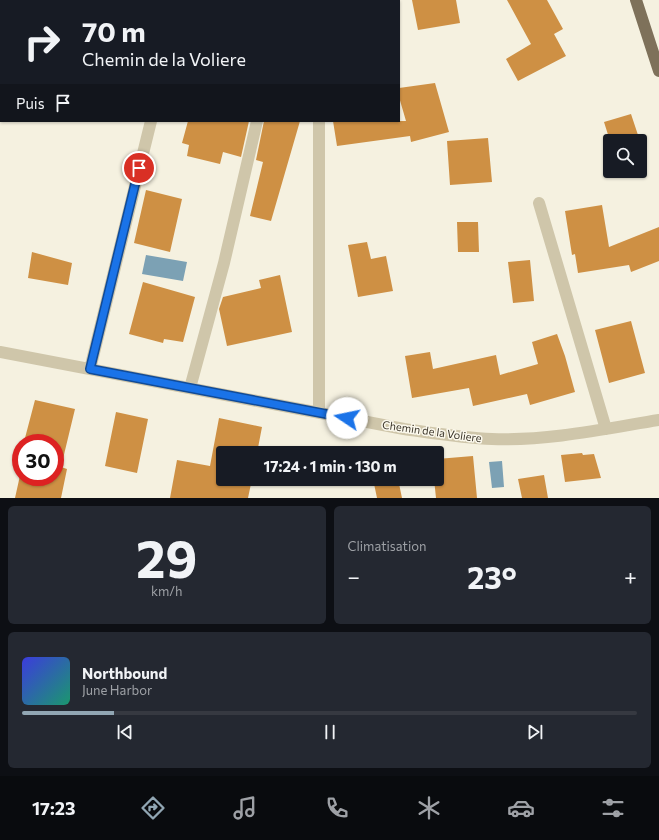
<!DOCTYPE html>
<html lang="fr">
<meta charset="utf-8">
<style>
body{margin:0;font-family:Commissioner,sans-serif;background:#242831;color:#f1f3f6;height:100vh;display:flex;flex-direction:column;font-size:15px;white-space:nowrap}
*{box-sizing:border-box;margin:0}
p{font-size:13px;color:#9ea1a6}
.icon{flex:none;width:22px;height:22px;fill:none;stroke:currentColor;stroke-width:2;stroke-linecap:round;stroke-linejoin:round}
.map{position:relative;height:498px;overflow:hidden}
.sheet{display:flex;flex-direction:column;gap:8px;padding:8px;background:#0d0f14;flex:1}
.sheet>*{flex:none}
.banner{position:absolute;left:0px;top:0px;width:400px;height:122px;box-shadow:0 1px 3px #0004;background:#171b24;color:#f1f3f6;overflow:hidden}
.tools{position:absolute;left:603px;top:134px;display:grid;gap:8px}
.tools a{display:grid;place-items:center;width:44px;height:44px;border-radius:4px;background:#171b24;box-shadow:0 1px 3px #0004;font-size:20px}
.speed{position:absolute;left:12px;top:434px;display:flex;gap:8px;font-size:20px;font-weight:700;text-align:center}
.speed>*{display:grid;place-content:center;width:52px;height:52px;border-radius:50%;background:#171b24;box-shadow:0 1px 3px #0004;line-height:1}
.speed .limit{border:6px solid #d22;background:#fff;color:#111}
.pin{position:absolute;display:grid;place-items:center;width:34px;height:34px;color:#fff;margin:-17px;border:2px solid #fff;border-radius:50%;box-shadow:0 1px 4px #0007}
.me{position:absolute;width:44px;margin:-22px;rotate:281deg;stroke-linejoin:round;filter:drop-shadow(0 0 3px #0008)}
.turn{display:flex;align-items:center;gap:14px;height:84px;padding:0 16px;font-size:18px}
.turn .icon{width:52px;height:52px;stroke-width:2.5}
.turn b{display:block;font-size:28px;line-height:34px}
.then{display:flex;align-items:center;height:38px;padding:0 16px;background:#0003;gap:8px;font-size:15px}
.big{font-size:30px;font-weight:700;line-height:1.1}
.sheet .card{flex:1;display:flex;flex-direction:column;justify-content:center;gap:6px;min-width:0;padding:0 14px;border-radius:6px;background:#242831}
.sheet .dial{align-items:center;gap:0}
.dial b{font-size:52px;line-height:1}
.song{display:flex;align-items:center;gap:12px}
.cover{width:48px;height:48px;border-radius:6px;background:linear-gradient(135deg,hsl(240 70% 55%),hsl(160 70% 35%))}
.played{height:4px;border-radius:2px;background:linear-gradient(90deg,#91a6b3 15%,#363941 15%)}
.keys{display:flex;justify-content:space-around;direction:ltr}
.heat{display:flex;justify-content:space-between;align-items:center;font-size:22px;direction:ltr}
.sheet .tiles{flex:1;display:grid;gap:8px;grid-template-columns:1fr 1fr}
.card:last-child{grid-column:span 2}
.trip{position:absolute;left:216px;top:446px;width:228px;height:40px;border-radius:4px;background:#171b24;box-shadow:0 1px 3px #0004;font-weight:700;line-height:40px;text-align:center}
.tabs{display:flex;height:64px;justify-content:space-around;align-items:center;background:#090b0e;color:#9ea1a6}
.tabs .icon{width:28px;height:28px}
.tabs .selected{color:#91a6b3}
.tabs b{font-size:18px;color:#f1f3f6}
.map>svg:first-child{display:block}
</style>
<div class="map">
<svg width="659" height="498" viewBox="0 0 659 498">
<rect width="100%" height="100%" fill="#f5f1e0"/>
<!-- water -->
<path fill="#7ca1b4" d="M146,255L187,262L183,281L142,274Z
M502,461L504,487L492,488L489,462Z"/>
<!-- building -->
<path fill="#ce9044" d="M412,0H456L460,23L418,30Z
M507,0H547L563,29L554,34L566,56L518,81L506,59L531,44Z
M435,83L449,132L411,142L410,136L337,146L333,121H406L399,97V88Z
M631,114L640,141H610L604,122Z
M188,121H249L241,157L223,152L220,164L187,156L189,145L182,143Z
M264,121H300L271,221L250,216L263,162L256,160Z
M488,138L492,182L450,185L447,141Z
M146,190L182,199L170,252L134,243Z
M602,205L609,247L659,227V261L631,272L629,265L578,273L575,254L572,255L565,211Z
M457,222H478L479,252H458Z
M367,242L371,259L386,256L393,291L358,297L348,245Z
M32,252L72,263L68,285L28,278Z
M530,260L534,301L513,303L508,262Z
M280,275L292,332L227,346L219,309L223,297L261,288L259,280Z
M143,282L195,297L183,342L164,339L163,343L129,334Z
M631,321L645,373L609,383L595,330Z
M557,334L565,356L575,392L530,405L527,394L473,406L469,388L412,398L405,356L430,352L433,369L496,355L500,375L538,364L532,342Z
M35,400L75,409L61,467L67,469L61,498H15L21,471V477H55V443H27L28,439L25,438Z
M116,412L148,419L137,473L105,466Z
M219,418L262,427L257,453H223V479H252L248,498H170L177,460L210,466Z
M582,453L583,455L594,454L601,478L565,482L561,455Z
M473,456L477,498H436L434,479H437V459Z
M544,475L548,498H522L518,479Z
M373,479H398L402,498H377Z"/>
<g fill="none" stroke-linecap="round" stroke-linejoin="round">
<!-- minor -->
<path stroke="#cfc6aa" stroke-width="12" d="M319,121V413
M539,203L606,429
M0,352L404,429C433,433 463,438 492,439C548,441 604,429 659,420
M90,369L151,121
M190,388L224,263L257,121"/>
<!-- major -->
<path stroke="#7e715a" stroke-width="12" d="M636,0L659,71"/>
</g>
<g fill="none" stroke-linecap="round" stroke-linejoin="round">
<!-- route casing -->
<g stroke="#114b97" stroke-width="10">
<path id="route" d="M139,168L90,369L347,418"/>
</g>
<!-- route -->
<use href="#route" stroke="#1a73e8" stroke-width="7"/>
</g>
<g text-anchor="middle" dominant-baseline="central" stroke-width="3" stroke-linejoin="round" paint-order="stroke">
<!-- street labels -->
<g font-size="11" fill="#3b352a" stroke="#fcf9ed">
<text transform="translate(432 431) rotate(8)">Chemin de la Voliere</text>
</g>
</g>
</svg>
<div class="tools">
<a><svg class="icon" aria-label="search" viewBox="0 0 24 24"><circle cx="10" cy="10" r="6"/><path d="M15 15l6 6"/></svg></a>
</div>
<div class="speed"><div class="limit">30</div></div>
<div class="pin" style="left:139px;top:168px;background:#d93025"><svg class="icon" aria-label="arrive" viewBox="0 0 24 24"><path d="M6 21V4h12l-3 4 3 4H6"/></svg></div>
<svg class="me" style="left:347px;top:418px" viewBox="-20 -20 40 40"><circle r="19" fill="#fff"/><path d="M0-13L10 11 0 6-10 11z" fill="#1a73e8"/></svg>
<div class="trip">17:24 · 1 min · 130 m</div>
<div class="banner">
<div class="turn"><svg class="icon" aria-label="right" viewBox="0 0 24 24"><path d="M7 20v-9h11M14 6l5 5-5 5"/></svg><div><b>70 m</b>Chemin de la Voliere</div></div>
<div class="then">Puis<svg class="icon" aria-label="arrive" viewBox="0 0 24 24"><path d="M6 21V4h12l-3 4 3 4H6"/></svg></div>
</div>
</div>
<section class="sheet">
<div class="tiles">
<div class="card dial"><b>29</b><p>km/h</p></div>
<div class="card"><p>Climatisation</p>
<div class="heat"><a>−</a><b class="big">23°</b><a>+</a></div>
</div>
<div class="card">
<div class="song"><i class="cover"></i><div><b>Northbound</b><p>June Harbor</p></div></div>
<div class="played"></div>
<div class="keys"><svg class="icon" aria-label="previous" viewBox="0 0 24 24"><path d="M18 5L8 12l10 7zM5 5v14"/></svg><svg class="icon" aria-label="pause" viewBox="0 0 24 24"><path d="M8 5v14M16 5v14"/></svg><svg class="icon" aria-label="next" viewBox="0 0 24 24"><path d="M6 5l10 7-10 7zM19 5v14"/></svg></div>
</div>
</div>
</section>
<nav class="tabs">
<b>17:23</b>
<svg class="icon selected" aria-label="directions" viewBox="0 0 24 24"><path d="M12 3l9 9-9 9-9-9zM9 14v-3h6M13 9l2 2-2 2"/></svg>
<svg class="icon" aria-label="music" viewBox="0 0 24 24"><path d="M9 18V5l10-2v13"/><circle cx="6" cy="18" r="3"/><circle cx="16" cy="16" r="3"/></svg>
<svg class="icon" aria-label="phone" viewBox="0 0 24 24"><path d="M5 4h4l2 5-3 2q2 4 5 5l2-3 5 2v4C11 20 4 13 5 4z"/></svg>
<svg class="icon" aria-label="climate" viewBox="0 0 24 24"><path d="M12 3v18M4 7l16 10M4 17L20 7"/></svg>
<svg class="icon" aria-label="car" viewBox="0 0 24 24"><path d="M5 17H2v-5l4-1 3-4h7l3 4 3 1v5h-3M9 17h6M6 11h13"/><circle cx="7" cy="17" r="2"/><circle cx="17" cy="17" r="2"/></svg>
<svg class="icon" aria-label="filters" viewBox="0 0 24 24"><path d="M4 7h16M4 17h16"/><circle cx="9" cy="7" r="2"/><circle cx="15" cy="17" r="2"/></svg>
</nav>
